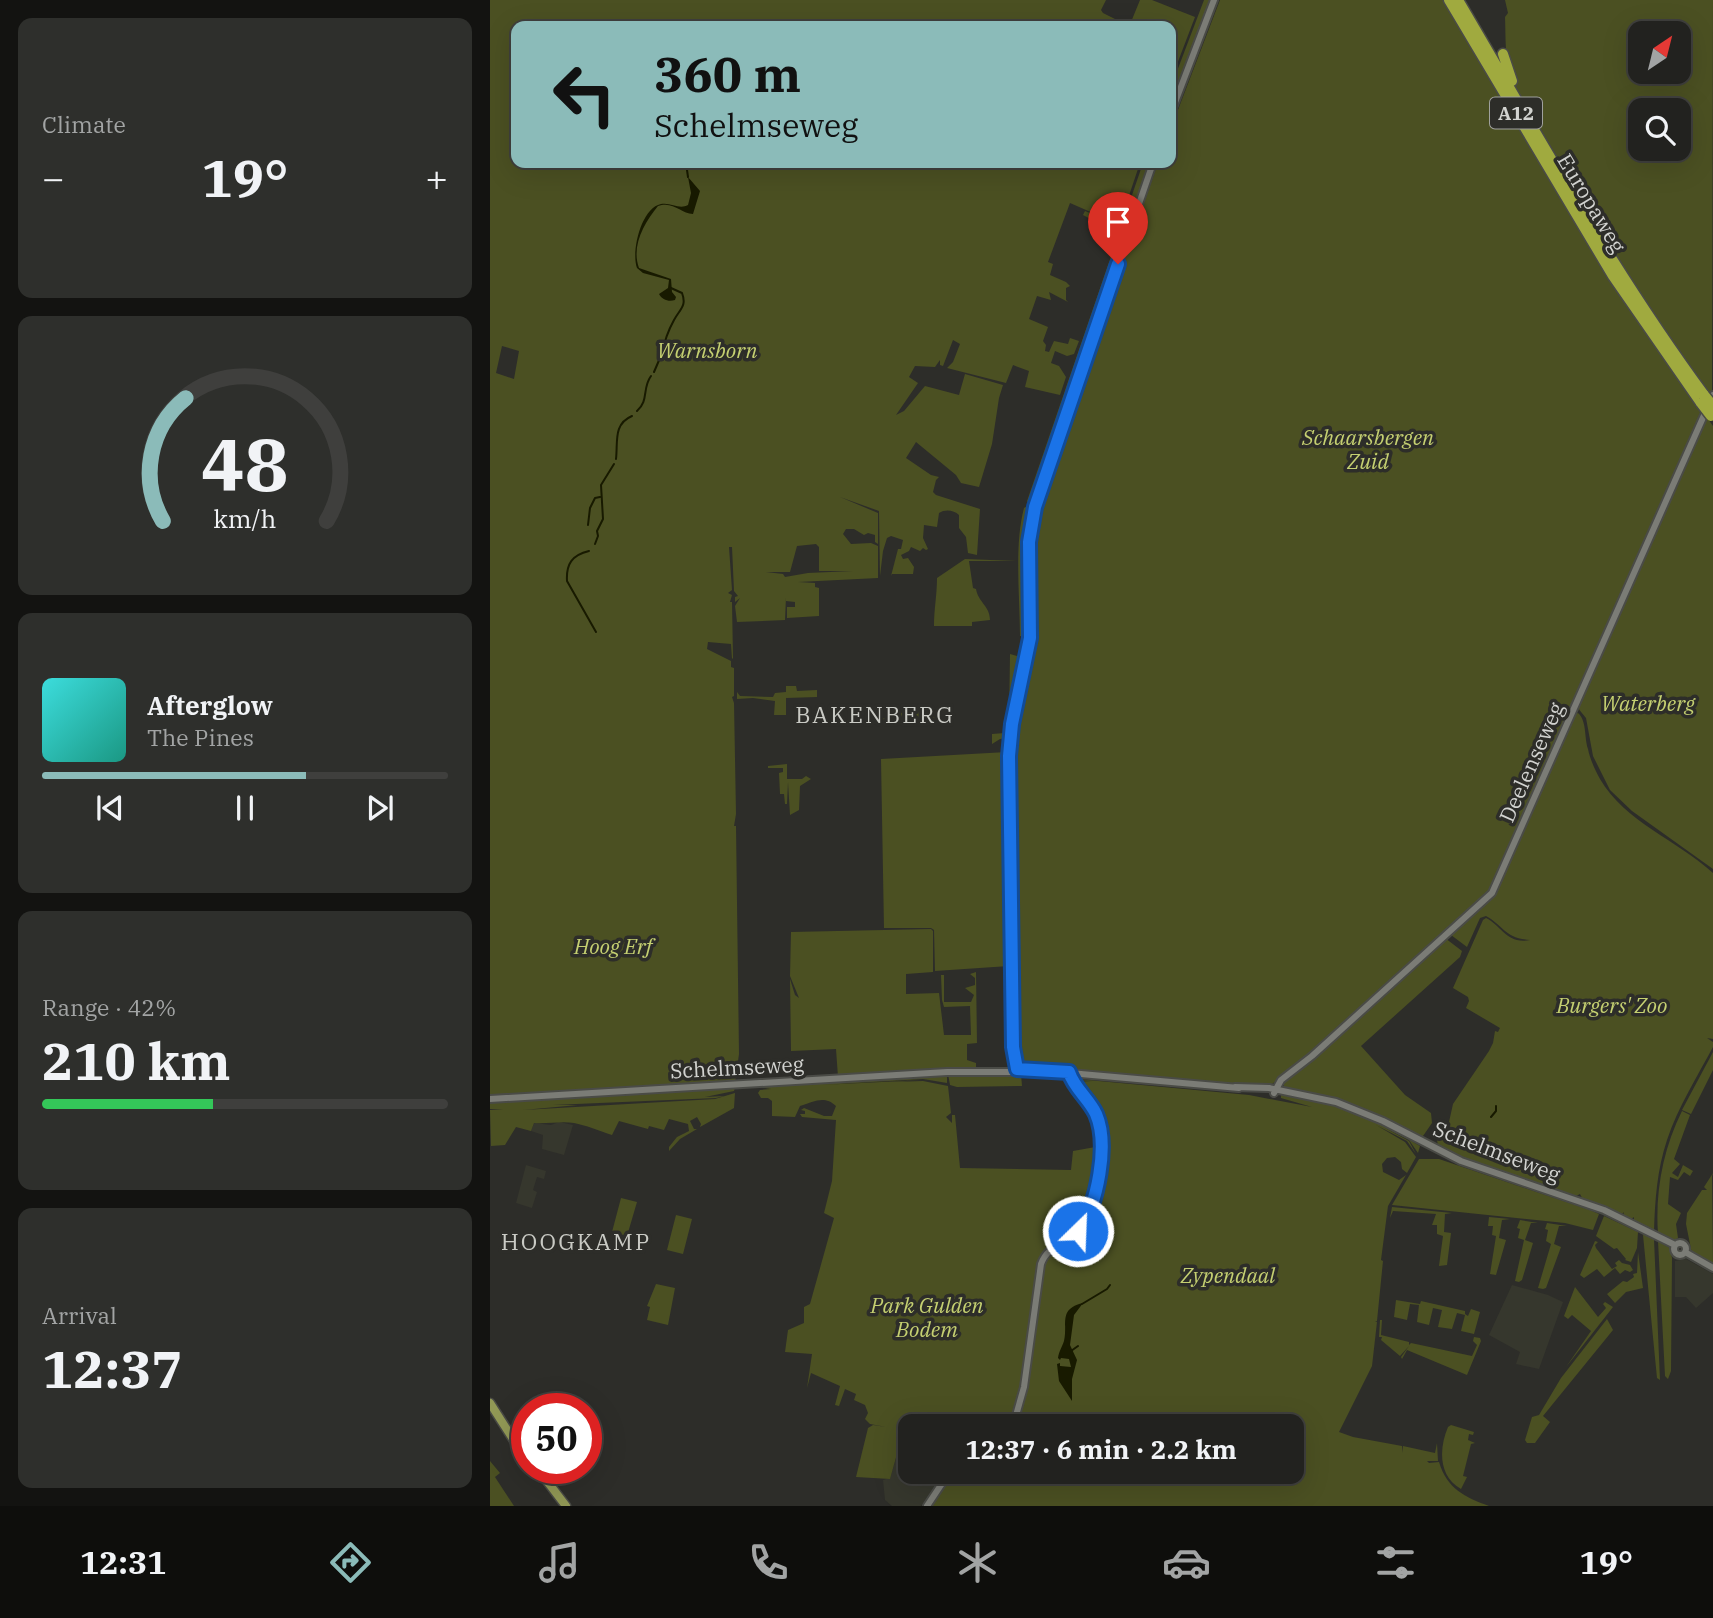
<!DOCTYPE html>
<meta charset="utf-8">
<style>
body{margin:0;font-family:"IBM Plex Serif",serif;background:#2e2f2c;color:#f1f3f6;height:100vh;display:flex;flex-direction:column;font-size:26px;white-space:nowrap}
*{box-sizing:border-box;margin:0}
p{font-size:23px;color:#a2a4a4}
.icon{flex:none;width:38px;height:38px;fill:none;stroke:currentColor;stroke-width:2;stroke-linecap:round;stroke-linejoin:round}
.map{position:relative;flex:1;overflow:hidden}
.sheet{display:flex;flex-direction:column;gap:18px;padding:18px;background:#131311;width:490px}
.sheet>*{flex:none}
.top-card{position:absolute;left:21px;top:21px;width:665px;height:147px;border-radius:14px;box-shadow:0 7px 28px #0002,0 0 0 2px #3f3f3d;background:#8bbbb9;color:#111;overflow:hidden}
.needle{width:46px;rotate:35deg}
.controls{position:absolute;left:1138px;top:21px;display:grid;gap:14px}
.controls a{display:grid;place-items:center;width:63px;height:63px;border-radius:14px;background:#22221f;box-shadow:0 7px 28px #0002,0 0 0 2px #3f3f3d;font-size:35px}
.speed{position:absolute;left:21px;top:1393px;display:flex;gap:14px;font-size:35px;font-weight:700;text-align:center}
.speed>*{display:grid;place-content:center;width:91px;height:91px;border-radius:50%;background:#22221f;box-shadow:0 7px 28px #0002,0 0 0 2px #3f3f3d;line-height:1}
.speed .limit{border:10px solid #d22;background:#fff;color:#111}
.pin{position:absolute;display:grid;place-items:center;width:60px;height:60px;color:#fff;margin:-72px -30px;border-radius:50% 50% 50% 0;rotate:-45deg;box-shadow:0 0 7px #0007}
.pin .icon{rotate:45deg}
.me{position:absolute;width:77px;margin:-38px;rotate:24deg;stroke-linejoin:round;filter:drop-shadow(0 0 5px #0008)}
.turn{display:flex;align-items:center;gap:24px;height:147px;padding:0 28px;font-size:32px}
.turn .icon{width:91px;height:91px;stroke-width:2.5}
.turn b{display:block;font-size:49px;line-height:60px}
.big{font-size:52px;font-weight:700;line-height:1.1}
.sheet .widget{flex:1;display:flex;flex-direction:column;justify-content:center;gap:10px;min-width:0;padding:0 24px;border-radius:14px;background:#2e2f2c}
.sheet .dial{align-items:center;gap:0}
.dial svg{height:182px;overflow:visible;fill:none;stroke:#3f3f3d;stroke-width:7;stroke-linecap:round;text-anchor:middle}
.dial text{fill:#f1f3f6;stroke:none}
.song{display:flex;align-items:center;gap:21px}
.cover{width:84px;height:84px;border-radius:10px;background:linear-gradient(135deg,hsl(180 70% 55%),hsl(170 70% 35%))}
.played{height:7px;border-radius:4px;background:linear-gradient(90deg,#8bbbb9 65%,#3f3f3d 65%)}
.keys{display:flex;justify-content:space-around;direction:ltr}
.heat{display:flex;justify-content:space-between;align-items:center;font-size:38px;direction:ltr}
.charge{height:10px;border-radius:5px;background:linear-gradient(90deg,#34c759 42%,#3f3f3d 0)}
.trip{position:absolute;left:408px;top:1414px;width:406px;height:70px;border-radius:14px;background:#22221f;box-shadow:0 7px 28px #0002,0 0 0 2px #3f3f3d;font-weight:700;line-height:70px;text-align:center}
.tab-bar{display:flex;height:112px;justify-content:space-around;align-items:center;background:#0e0e0c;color:#a2a4a4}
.tab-bar .icon{width:49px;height:49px}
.tab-bar .current{color:#8bbbb9}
.tab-bar b{font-size:32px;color:#f1f3f6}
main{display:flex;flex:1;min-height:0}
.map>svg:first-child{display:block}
</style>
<main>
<section class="sheet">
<div class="widget"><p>Climate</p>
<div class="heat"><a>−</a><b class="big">19°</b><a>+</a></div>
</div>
<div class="widget dial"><svg viewBox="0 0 100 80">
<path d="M14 69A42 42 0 1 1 86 69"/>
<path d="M14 69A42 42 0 0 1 24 15" stroke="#8bbbb9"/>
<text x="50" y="56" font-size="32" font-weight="700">48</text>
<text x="50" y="72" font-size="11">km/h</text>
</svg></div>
<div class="widget">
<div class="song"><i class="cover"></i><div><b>Afterglow</b><p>The Pines</p></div></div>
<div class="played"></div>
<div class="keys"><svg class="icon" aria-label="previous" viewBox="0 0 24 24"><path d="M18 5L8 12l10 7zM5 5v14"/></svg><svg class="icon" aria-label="pause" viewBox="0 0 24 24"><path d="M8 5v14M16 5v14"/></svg><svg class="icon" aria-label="next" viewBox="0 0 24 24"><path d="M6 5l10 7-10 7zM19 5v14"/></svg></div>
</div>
<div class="widget"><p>Range · 42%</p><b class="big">210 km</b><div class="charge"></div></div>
<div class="widget"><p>Arrival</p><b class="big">12:37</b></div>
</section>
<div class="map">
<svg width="1223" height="1506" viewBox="0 0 1223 1506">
<rect width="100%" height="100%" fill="#2d2d29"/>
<!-- built -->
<path fill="#36372d" d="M69,1122L83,1125L74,1155L52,1149L53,1135L41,1131L44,1123L61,1125Z
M36,1165L56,1171L54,1179L47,1177L43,1190L47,1192L42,1208L26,1203Z
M1196,1259L1223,1274V1293L1206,1308L1196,1297H1185V1261Z
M1022,1285L1058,1295L1073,1302L1049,1369L1026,1364L1030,1352L999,1335Z
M412,1438L420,1442V1472H447L449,1479L431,1506H402L395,1500L393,1480L400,1478Z"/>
<!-- green -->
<path fill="#4b5022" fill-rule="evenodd" d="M0,0H616L611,10L613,13L627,20L641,22L650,0H662L705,17L681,80V26H26V163H643L649,166L625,237L614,234L608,223L593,215L595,211L628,224L580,203L558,262L563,264L560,275L576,282L580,286L576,288V300L578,302L559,292L561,300L547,296L539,319L558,327L553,341L556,345L555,351L559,352L564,341L578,344L580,338L589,341L584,354L577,356L565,351L561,363L569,366L576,377L570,395L535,387L539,371L523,365L516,383L457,368L463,362L470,344L463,340L453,366L450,365V360L445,367L425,366L419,377L428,383L406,415L414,411L435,386L469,395L475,374L513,385L509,398L502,444L489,487L471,483L466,475L426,442L416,458L441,475L449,477L446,480L443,492L446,495L490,509L487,555L478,553L476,537L469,528V515C464,510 455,509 449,513L447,527L434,525L433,538L438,549L436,550L433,548L430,551L421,547L419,551L411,555L413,559L418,558L424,567L423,574H402L401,576L408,549H411L413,540L401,536L397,538L393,551L390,576L389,511L350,497L388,513V544L385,542V535L378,533L374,535L364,529H356L353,534L361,544L381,543L388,546V578L308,582L325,583V587L329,588V616L297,618V607H305V602L296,601V597L295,620L247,622L245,606L250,598L245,602V597L248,596L244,591L242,547H239L242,590L238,593L242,595L240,602H242L243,658L242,659L241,644L218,642L217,649L241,661V667L244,668V696L242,697L244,703L246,814L244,826H246L249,1054L245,1083L0,1097ZM12,346L29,351L24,379L6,373ZM326,544L329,547V571H363L318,573L295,577L293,574L276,572H300L307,546Z
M714,0H722L693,76L685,89L681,108V87Z
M730,0H955L1119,278L1213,413L1002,889L821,1055L778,1087L533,1068L527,1030L524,753L544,634L545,543L551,505L547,507L552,489H555L553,487L562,467L600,358L598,356L651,202L653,203L612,323L668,163H681V128Z
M1015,0H1223L1222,393H1218L1212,385L1146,290L1025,86C1014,62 1016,42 1015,17L1018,13ZM1150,33H1188V72H1150ZM1150,110H1188V149H1150Z
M653,163H661L577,405L570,418L568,430L543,504H539L537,501Z
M1216,416L1223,426V869L1142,811L1120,790L1103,756L1096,718L1087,707Z
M537,506L542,510L538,539L536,637L530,636C530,596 524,546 534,508Z
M475,559L527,561H479L483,588L486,589C488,602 500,606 500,620L482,622V626H444C444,609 447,595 447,578Z
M520,654L527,656L530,654L532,656L518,738L510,739L502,744V734L515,733V724L519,725Z
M296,686H306L307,691L327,690V697L296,698V715H284L285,701L263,698L247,699V692L250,696L283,697L285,693L296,692Z
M460,709V718L426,719L422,723L391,725V718H397V714Z
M1088,713C1097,721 1094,737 1098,749C1100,759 1105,770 1110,779C1135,822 1187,840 1223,873V1039L1217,1038L1223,1042V1047C1207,1077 1188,1107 1177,1140C1167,1170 1165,1200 1164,1232L1144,1222V1217L1140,1220L1133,1216L1134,1212L1131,1215L1093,1200L1090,1194L1084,1197L971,1158L948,1146L947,1140L959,1122L963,1104L999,1051L1003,1043L1005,1031L1008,1032L1010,1028L976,1008L979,1001L978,997L963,988L993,920L996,918C1011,925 1017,945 1040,940C1014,938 1014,926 996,916L990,918L977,947L961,935V933L1001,897L1083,715Z
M517,752L519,966L445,971L444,930L441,928H394L391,759Z
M297,764V779H312L316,776L321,779L310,786L309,810L300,815L298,782L297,804H295L294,794H290L289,773L293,772V768H278V766Z
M441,929L443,931V972L416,974V994L449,993L454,1035H481L480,1006L454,1007L452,1000L451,975H454V1002H481L484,995L475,988L485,985V978L480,974L486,972L487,1043L477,1044V1060L486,1063V1069L348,1077L346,1049L301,1051L300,979L305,995L309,998L300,976L301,932Z
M955,938L972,951L970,957L871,1046L915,1095L941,1113L942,1123L933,1136L931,1137L895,1119L794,1089V1083L798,1078Z
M1223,1052V1070L1201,1114L1192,1110Z
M457,1074V1083L433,1079L330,1085L433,1080L456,1084L433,1080L402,1082L433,1081L458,1086L461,1113L456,1117L462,1123V1115H465L470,1168L581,1170L583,1151L611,1146C606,1175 604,1209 584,1232L581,1231L556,1251L533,1387L522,1426H420V1441L412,1436L400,1479L366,1477L378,1428L383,1425L396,1427L380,1424L375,1419L378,1413L375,1405L364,1400L366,1394L355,1389L349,1406L345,1405L350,1386L321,1373L317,1388L322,1354L295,1352L298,1330L314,1323V1307L320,1304L344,1218L334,1213L342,1181L346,1120L312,1117L310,1114H315V1111L311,1110L314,1108L334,1116H342L346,1106C334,1095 324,1102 310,1106L305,1117L282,1116V1101L278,1098H271L268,1093L270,1090L281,1089L268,1087Z
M458,1074H531L532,1086L467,1087L460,1085Z
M587,1079L759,1095L822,1107L791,1098V1095C805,1096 821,1097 835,1101C869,1110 900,1128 930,1146L928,1153L919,1140L893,1127L919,1141L926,1154L917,1141L886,1125L915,1142L926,1157L917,1173L912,1169L911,1162L905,1157L897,1158L892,1164L893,1172L909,1180L916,1175L898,1206L891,1260L893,1261L887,1321H885L887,1322L882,1366L849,1432L863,1437L912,1446V1453L913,1446L945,1453L947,1443L948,1461H937L939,1463L949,1462C957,1489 975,1497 999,1506H439L450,1487L453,1489L451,1486L466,1476L480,1472H802V1426H525L550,1273L555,1257L589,1232L614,1165L612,1128L585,1082L602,1081L585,1080Z
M245,1087L244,1091L215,1097L234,1096L226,1098L63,1105H88L33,1110L225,1099L245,1093L244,1108L210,1127L211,1124L207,1117L200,1121L204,1129H207L190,1139L179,1151V1147L187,1137L199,1131L198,1124L179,1119L174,1130L159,1126L158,1129L129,1121L122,1135C110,1131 95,1125 84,1123C72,1121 57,1124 44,1123L41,1131L26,1127L15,1145L1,1146L0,1110L13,1109H0V1100Z
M1192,1111L1200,1115L1184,1159L1190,1164L1182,1173L1188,1177L1193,1165L1203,1171L1200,1176L1194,1172L1188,1180L1180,1177L1178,1204L1191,1213L1186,1224L1188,1238L1182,1241L1168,1234C1165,1192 1173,1149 1192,1111Z
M929,1159H949L1100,1210L1109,1214L1103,1230L1075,1223L902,1205Z
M1223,1173L1222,1176L1223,1266L1202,1254L1196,1224L1197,1213L1212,1190H1217L1214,1187Z
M131,1198L147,1202L137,1236L122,1232Z
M902,1207L962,1213L955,1214L954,1232L961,1233L957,1265L949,1266L953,1236L947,1234V1225H942L946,1214L903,1211L900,1218Z
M186,1215L202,1219L193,1254L177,1250Z
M1114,1216L1148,1232L1147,1248L1141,1262L1135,1260L1136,1259L1127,1248L1124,1249L1106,1236Z
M999,1217L1020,1219L1012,1220L1009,1238L1016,1240L1006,1275L1000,1274L1006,1236L1002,1235L1003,1226H998Z
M1030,1220L1048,1223H1041L1035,1240L1043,1243L1032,1280L1029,1282L1025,1281L1034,1240L1028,1238L1030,1229L1027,1228Z
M1057,1223L1077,1226H1069L1064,1244L1071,1247L1056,1288L1053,1289L1048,1288L1061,1244L1056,1241L1058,1230L1055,1229Z
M1156,1234L1164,1239L1170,1380L1167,1378L1153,1235Z
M1105,1241L1108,1242L1105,1245L1106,1248L1122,1269L1127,1266L1125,1263L1129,1260L1132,1263L1128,1267L1132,1263L1140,1265L1143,1270L1140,1272L1135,1270L1130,1274L1125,1268L1114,1277L1107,1269L1094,1278L1090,1275Z
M1168,1241L1180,1248L1182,1258L1181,1371L1178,1379L1175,1376Z
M1148,1252L1153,1288L1136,1292L1125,1303L1117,1294L1133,1281L1137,1282L1144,1277L1143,1274L1147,1273Z
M166,1284L185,1288L178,1325L157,1320L160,1307L157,1306Z
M1085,1287L1108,1317L1116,1308L1113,1304L1115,1302L1123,1307L1076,1367L1101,1331L1082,1315L1078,1319L1074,1316Z
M906,1300L930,1304L931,1301L975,1311V1314L978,1316L981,1309L990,1312L984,1334L971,1331L975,1315L967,1313L962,1329L948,1327L952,1310L943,1308L939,1325L927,1322L929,1305L920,1304L917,1320L904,1317Z
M1117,1319L1123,1330L1053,1416L1060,1422L1045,1443H1037L1035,1440L1042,1417L1049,1415L1071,1378Z
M890,1320H892L891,1335L919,1342V1345L921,1343L982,1356L987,1345L983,1341L984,1337L990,1338L991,1341L977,1375L917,1350L912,1359L911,1357L919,1346L910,1356L891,1340L892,1337H889Z
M961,1425L984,1432L983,1435L979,1434L978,1440L985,1443L981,1444L973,1476L977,1477L971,1489C948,1476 949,1448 958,1427Z
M0,1461L10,1473L5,1477L24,1506H0Z"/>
<!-- water -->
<path fill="#181a00" d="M198,177L210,191L203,214C191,214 184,201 168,206C154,223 141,246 149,268L181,279L182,292L186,297L185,300C179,302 172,300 169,294L178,288L179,280L153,273L147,268C141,252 151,208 171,204C181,202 189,210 198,205L201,193Z
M593,1303L584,1315L580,1345L587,1360L582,1379V1401L569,1381L567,1364L570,1363V1366L581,1367L579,1359L571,1358L570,1360L568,1358C569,1351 572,1347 574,1341C578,1323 568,1309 593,1303Z"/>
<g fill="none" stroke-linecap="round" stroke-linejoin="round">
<!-- stream -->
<path stroke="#181a00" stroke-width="2" d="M196,163L198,177
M172,354C174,343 179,329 184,320C190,309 197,306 192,293L181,288
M164,372L170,358
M147,411C159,401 152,388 161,376
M126,459C128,442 123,424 142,416
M98,525L100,508L105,498L110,497
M105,544L108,536L107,531L113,519L111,485L124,464
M99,551C82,555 76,564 77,581L106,632
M1001,1117L1006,1111V1106
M592,1304L617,1289L620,1285
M581,1351L588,1346"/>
<!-- secondary casing -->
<g stroke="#4a4b46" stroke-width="10">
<path id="secondary" d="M681,113L724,0
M536,648L540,638L539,550L545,507L663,163
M557,1071L749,1088
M527,1072L522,1034L519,762L522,724L536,646
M745,1087L779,1088L846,1102L893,1121L971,1161L1114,1210L1185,1245
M784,1093L791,1080L822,1056L1002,893L1223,395
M0,1099L457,1072H560
M1184 1249a6 6 0 1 1 12 0a6 6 0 1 1-12 0Z
M1195,1252L1223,1268
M523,1426L534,1387L551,1264C558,1244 578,1244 590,1228C608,1205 618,1140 606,1113C599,1098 584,1088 579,1072
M437,1506L453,1482L471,1472"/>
</g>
<!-- primary casing -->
<g stroke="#4a4b46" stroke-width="11">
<path id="primary" d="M0,1403L37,1461
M47,1468L76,1506"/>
</g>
<!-- motorway casing -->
<g stroke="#4a4b46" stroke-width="13">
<path id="motorway" d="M959,0L1123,276L1211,403
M968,0C1047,134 1122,270 1214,395
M1013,54L1022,81"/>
</g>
<!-- secondary -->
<use href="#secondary" stroke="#7b7c76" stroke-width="6"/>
<!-- primary -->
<use href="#primary" stroke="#919855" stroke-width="8"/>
<!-- motorway -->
<use href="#motorway" stroke="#a0aa3f" stroke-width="10"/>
<!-- motorway-bridge casing -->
<g stroke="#4a4b46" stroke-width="13" stroke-linecap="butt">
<path id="motorway-bridge" d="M1214,395L1223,406
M1211,403L1221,416"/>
</g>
<!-- motorway-bridge -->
<use href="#motorway-bridge" stroke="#a0aa3f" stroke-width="10"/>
</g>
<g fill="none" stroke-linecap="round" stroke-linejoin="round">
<!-- route casing -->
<g stroke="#114b97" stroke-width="18">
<path id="route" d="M588,1231C608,1205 619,1144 606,1114C599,1099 584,1088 579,1072L527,1069L523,1047L519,756L522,724L540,638L539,542L545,507L628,264"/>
</g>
<!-- route -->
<use href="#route" stroke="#1a73e8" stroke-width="12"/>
</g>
<g text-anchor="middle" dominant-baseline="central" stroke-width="7" stroke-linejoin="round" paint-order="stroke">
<!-- shield labels -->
<rect fill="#2d2d29" stroke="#a0a19e" stroke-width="2" x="1000" y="97.5" width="52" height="31" rx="5"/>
<g font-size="19" font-weight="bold" fill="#d2d3d0">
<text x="1026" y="113">A12</text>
</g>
<!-- street labels -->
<g font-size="21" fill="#d2d3d0" stroke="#2d2d29">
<text transform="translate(1102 203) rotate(59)">Europaweg</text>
<text transform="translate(1041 762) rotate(-66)">Deelenseweg</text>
<text transform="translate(247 1067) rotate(-3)">Schelmseweg</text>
<text transform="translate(1007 1151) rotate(21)">Schelmseweg</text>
</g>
<!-- park labels -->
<g font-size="21" font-style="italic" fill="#c5d071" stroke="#2d2d29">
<text x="217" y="350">Warnsborn</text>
<text x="878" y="437">Schaarsbergen<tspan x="878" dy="24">Zuid</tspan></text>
<text x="1158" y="703">Waterberg</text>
<text x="123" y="946">Hoog Erf</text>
<text x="1122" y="1005">Burgers' Zoo</text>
<text x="738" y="1275">Zypendaal</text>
<text x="437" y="1305">Park Gulden<tspan x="437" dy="24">Bodem</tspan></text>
</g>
<!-- neighbourhood labels -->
<g font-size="23" letter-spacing="2" fill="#c9cac4" stroke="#2d2d29">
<text x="385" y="714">BAKENBERG</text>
<text x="86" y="1241">HOOGKAMP</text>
</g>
</g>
</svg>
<div class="controls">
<a><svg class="needle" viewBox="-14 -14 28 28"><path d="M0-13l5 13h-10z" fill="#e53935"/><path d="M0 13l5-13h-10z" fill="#a2a4a4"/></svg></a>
<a><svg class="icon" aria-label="search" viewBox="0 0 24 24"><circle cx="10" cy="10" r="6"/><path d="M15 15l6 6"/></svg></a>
</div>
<div class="speed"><div class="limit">50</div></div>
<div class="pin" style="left:628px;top:264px;background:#d93025"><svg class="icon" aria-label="arrive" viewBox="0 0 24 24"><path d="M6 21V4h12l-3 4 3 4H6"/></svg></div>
<svg class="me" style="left:588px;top:1231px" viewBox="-20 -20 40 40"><circle r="17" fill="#1a73e8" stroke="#fff" stroke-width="3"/><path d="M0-11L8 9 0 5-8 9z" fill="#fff"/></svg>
<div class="trip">12:37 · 6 min · 2.2 km</div>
<div class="top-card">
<div class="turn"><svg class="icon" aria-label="left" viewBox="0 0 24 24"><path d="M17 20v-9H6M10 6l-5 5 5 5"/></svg><div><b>360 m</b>Schelmseweg</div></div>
</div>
</div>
</main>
<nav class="tab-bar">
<b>12:31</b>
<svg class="icon current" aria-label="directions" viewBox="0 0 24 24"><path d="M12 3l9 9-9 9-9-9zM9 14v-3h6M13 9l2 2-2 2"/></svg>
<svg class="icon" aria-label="music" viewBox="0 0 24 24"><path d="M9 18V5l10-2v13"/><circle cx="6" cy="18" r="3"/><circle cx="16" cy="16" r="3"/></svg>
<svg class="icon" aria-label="phone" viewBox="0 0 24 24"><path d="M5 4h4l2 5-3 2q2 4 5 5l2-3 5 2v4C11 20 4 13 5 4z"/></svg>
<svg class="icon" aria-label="climate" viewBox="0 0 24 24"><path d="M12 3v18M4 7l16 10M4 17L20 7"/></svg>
<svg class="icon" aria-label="car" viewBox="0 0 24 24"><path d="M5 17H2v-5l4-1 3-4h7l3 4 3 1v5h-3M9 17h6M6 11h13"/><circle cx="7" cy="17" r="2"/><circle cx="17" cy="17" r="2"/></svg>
<svg class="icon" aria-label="filters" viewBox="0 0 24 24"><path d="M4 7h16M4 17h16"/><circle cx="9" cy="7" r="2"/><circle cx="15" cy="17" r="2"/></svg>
<b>19°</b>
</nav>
